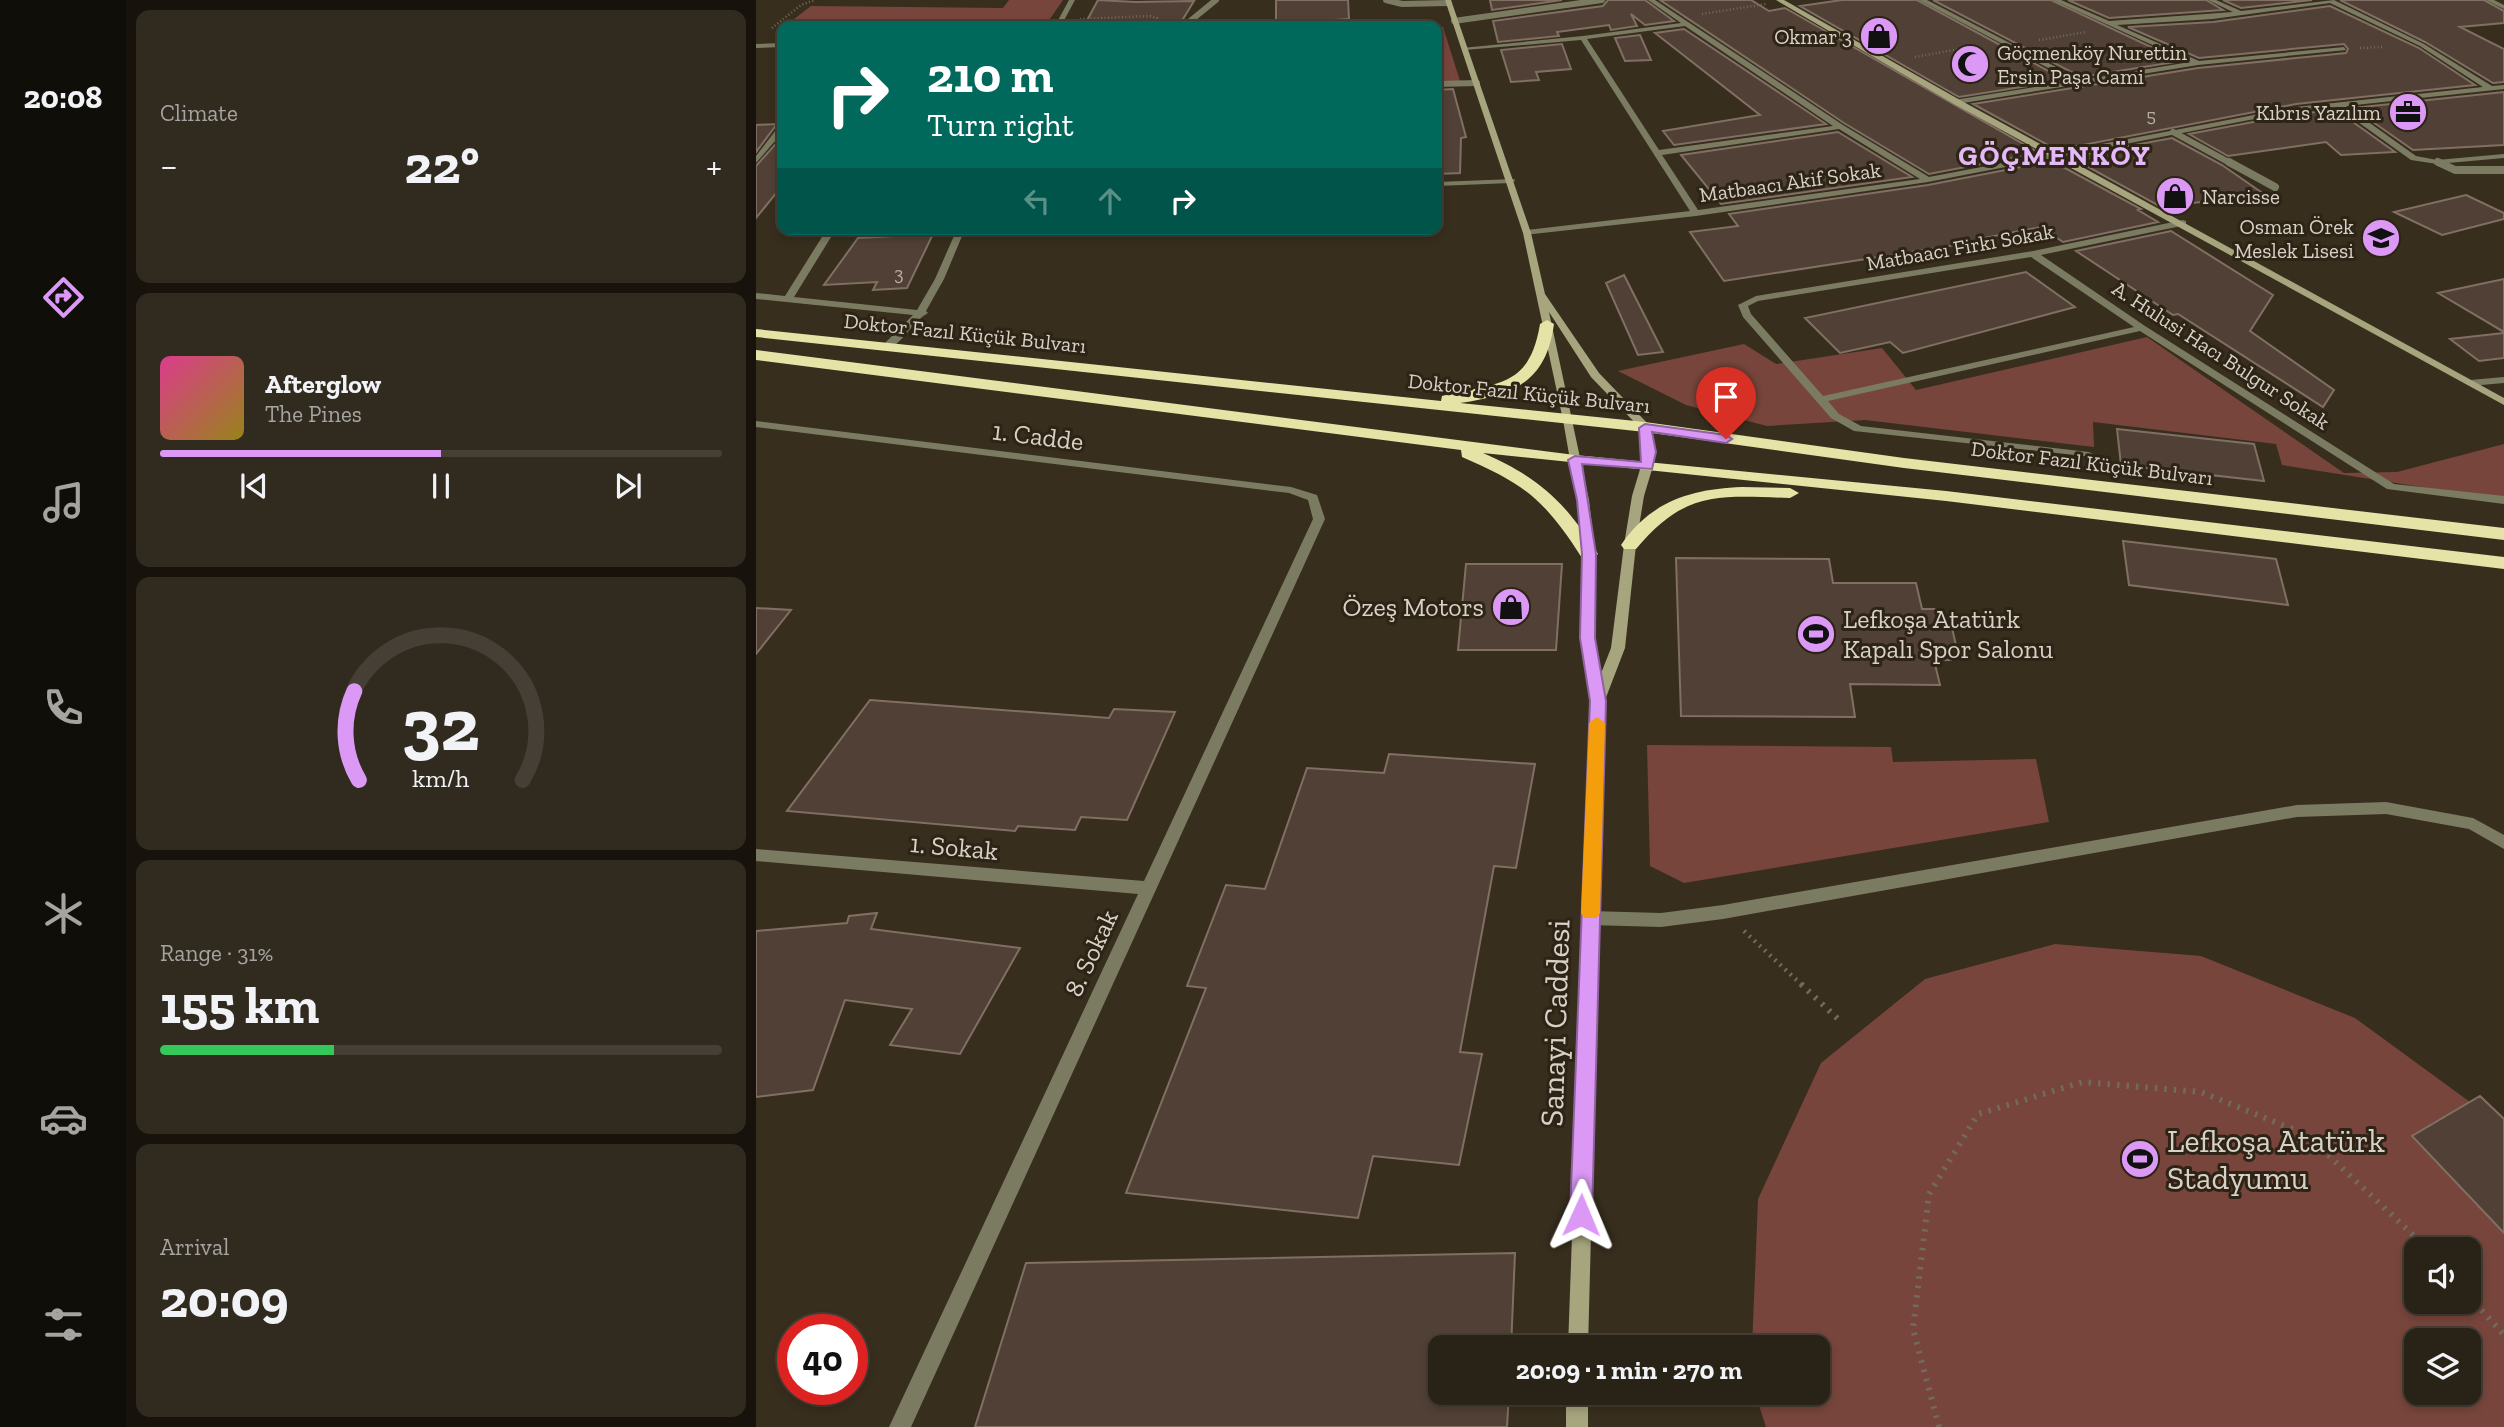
<!DOCTYPE html>
<meta charset="utf-8">
<style>
body{margin:0;font-family:"Zilla Slab",serif;background:#312a1f;color:#f1f3f6;height:100vh;display:flex;flex-direction:column;font-size:26px;white-space:nowrap}
*{box-sizing:border-box;margin:0}
p{font-size:23px;color:#a5a4a1}
.icon{flex:none;width:38px;height:38px;fill:none;stroke:currentColor;stroke-width:2;stroke-linecap:round;stroke-linejoin:round}
.map{position:relative;flex:1;overflow:hidden}
.sheet{display:flex;flex-direction:column;gap:10px;padding:10px;background:#17130c;width:630px}
.sheet>*{flex:none}
.banner{position:absolute;left:21px;top:21px;width:665px;height:214px;border-radius:14px;box-shadow:0 4px 10px #0003,0 0 0 2px #453f35;background:#00695c;color:#fff;overflow:hidden}
.fabs{position:absolute;left:1648px;top:1237px;display:grid;gap:14px}
.fabs a{display:grid;place-items:center;width:77px;height:77px;border-radius:14px;background:#292216;box-shadow:0 4px 10px #0003,0 0 0 2px #453f35;font-size:35px}
.speed{position:absolute;left:21px;top:1314px;display:flex;gap:14px;font-size:35px;font-weight:700;text-align:center}
.speed>*{display:grid;place-content:center;width:91px;height:91px;border-radius:50%;background:#292216;box-shadow:0 4px 10px #0003,0 0 0 2px #453f35;line-height:1}
.speed .limit{border:10px solid #d22;background:#fff;color:#111}
.pin{position:absolute;display:grid;place-items:center;width:60px;height:60px;color:#fff;margin:-72px -30px;border-radius:50% 50% 50% 0;rotate:-45deg;box-shadow:0 0 7px #0007}
.pin .icon{rotate:45deg}
.me{position:absolute;width:77px;margin:-38px;rotate:1deg;stroke-linejoin:round;filter:drop-shadow(0 0 5px #0008)}
.turn{display:flex;align-items:center;gap:24px;height:147px;padding:0 35px;font-size:32px}
.turn .icon{width:91px;height:91px;stroke-width:2.5}
.turn b{display:block;font-size:49px;line-height:60px}
.lanes{display:flex;align-items:center;height:66px;padding:0 35px;background:#0003;justify-content:center;gap:35px;direction:ltr}
.lanes .off{opacity:.35}
.big{font-size:52px;font-weight:700;line-height:1.1}
.sheet .card{flex:1;display:flex;flex-direction:column;justify-content:center;gap:10px;min-width:0;padding:0 24px;border-radius:14px;background:#312a1f}
.sheet .dial{align-items:center;gap:0}
.dial svg{height:182px;overflow:visible;fill:none;stroke:#453f35;stroke-width:7;stroke-linecap:round;text-anchor:middle}
.dial text{fill:#f1f3f6;stroke:none}
.song{display:flex;align-items:center;gap:21px}
.cover{width:84px;height:84px;border-radius:10px;background:linear-gradient(135deg,hsl(330 70% 55%),hsl(50 70% 35%))}
.played{height:7px;border-radius:4px;background:linear-gradient(90deg,#db99f5 50%,#453f35 50%)}
.keys{display:flex;justify-content:space-around;direction:ltr}
.heat{display:flex;justify-content:space-between;align-items:center;font-size:38px;direction:ltr}
.charge{height:10px;border-radius:5px;background:linear-gradient(90deg,#34c759 31%,#453f35 0)}
.trip{position:absolute;left:672px;top:1335px;width:402px;height:70px;border-radius:14px;background:#292216;box-shadow:0 4px 10px #0003,0 0 0 2px #453f35;font-weight:700;line-height:70px;text-align:center}
main{display:flex;flex:1;min-height:0}
.tabs{display:flex;flex-direction:column;width:126px;justify-content:space-around;align-items:center;background:#100e09;color:#a5a4a1}
.tabs .icon{width:49px;height:49px}
.tabs .active{color:#db99f5}
.tabs b{font-size:32px;color:#f1f3f6}
.map>svg:first-child{display:block}
</style>
<main>
<nav class="tabs">
<b>20:08</b>
<svg class="icon active" aria-label="directions" viewBox="0 0 24 24"><path d="M12 3l9 9-9 9-9-9zM9 14v-3h6M13 9l2 2-2 2"/></svg>
<svg class="icon" aria-label="music" viewBox="0 0 24 24"><path d="M9 18V5l10-2v13"/><circle cx="6" cy="18" r="3"/><circle cx="16" cy="16" r="3"/></svg>
<svg class="icon" aria-label="phone" viewBox="0 0 24 24"><path d="M5 4h4l2 5-3 2q2 4 5 5l2-3 5 2v4C11 20 4 13 5 4z"/></svg>
<svg class="icon" aria-label="climate" viewBox="0 0 24 24"><path d="M12 3v18M4 7l16 10M4 17L20 7"/></svg>
<svg class="icon" aria-label="car" viewBox="0 0 24 24"><path d="M5 17H2v-5l4-1 3-4h7l3 4 3 1v5h-3M9 17h6M6 11h13"/><circle cx="7" cy="17" r="2"/><circle cx="17" cy="17" r="2"/></svg>
<svg class="icon" aria-label="filters" viewBox="0 0 24 24"><path d="M4 7h16M4 17h16"/><circle cx="9" cy="7" r="2"/><circle cx="15" cy="17" r="2"/></svg>
</nav>
<section class="sheet">
<div class="card"><p>Climate</p>
<div class="heat"><a>−</a><b class="big">22°</b><a>+</a></div>
</div>
<div class="card">
<div class="song"><i class="cover"></i><div><b>Afterglow</b><p>The Pines</p></div></div>
<div class="played"></div>
<div class="keys"><svg class="icon" aria-label="previous" viewBox="0 0 24 24"><path d="M18 5L8 12l10 7zM5 5v14"/></svg><svg class="icon" aria-label="pause" viewBox="0 0 24 24"><path d="M8 5v14M16 5v14"/></svg><svg class="icon" aria-label="next" viewBox="0 0 24 24"><path d="M6 5l10 7-10 7zM19 5v14"/></svg></div>
</div>
<div class="card dial"><svg viewBox="0 0 100 80">
<path d="M14 69A42 42 0 1 1 86 69"/>
<path d="M14 69A42 42 0 0 1 12 30" stroke="#db99f5"/>
<text x="50" y="56" font-size="32" font-weight="700">32</text>
<text x="50" y="72" font-size="11">km/h</text>
</svg></div>
<div class="card"><p>Range · 31%</p><b class="big">155 km</b><div class="charge"></div></div>
<div class="card"><p>Arrival</p><b class="big">20:09</b></div>
</section>
<div class="map">
<svg width="1748" height="1427" viewBox="0 0 1748 1427">
<rect width="100%" height="100%" fill="#372e1e"/>
<!-- green -->
<path fill="#77453b" fill-rule="evenodd" d="M253,0H307L289,26H29L55,6L247,8Z
M681,27H687L704,81L681,82Z
M1391,337L1588,473L1641,472L1748,444V500L1526,465L1520,444L1337,422L1338,447L1109,420L1011,426L930,405L862,371L988,344L1020,364L1126,348L1160,390Z
M891,745L1135,747L1137,762L1280,759L1293,822L928,883L894,866Z
M1299,944L1445,956L1599,1018L1714,1102L1724,1096L1748,1119V1427H1010L999,1393H1062V1348H996L1002,1199L1065,1063L1169,979ZM1661,1250H1713V1302H1661ZM1661,1340H1713V1393H1661Z"/>
<!-- building -->
<path fill="#514035" stroke="#816f63" stroke-width="2" d="M342,0L379,2L438,1L427,19L419,26H328Z
M520,0H592L593,19L520,24Z
M734,0H806L736,10Z
M852,0H889L918,21L889,25L875,14L881,26L855,30L853,25L801,32L803,36L742,42L737,21L847,6Z
M904,0H995L1013,11L1029,8L1283,153L1173,174L1088,123Z
M1086,0H1161L1309,80L1203,97L1044,6Z
M1177,0H1295L1425,61L1325,77Z
M1312,0H1450L1467,10L1353,18Z
M1467,0H1556L1485,8Z
M1584,0H1728L1748,11V23L1704,27L1748,49V82L1737,83L1669,42Z
M1574,6L1663,48L1719,85L1540,104L1301,150L1217,104L1442,68L1590,53L1592,49L1588,44L1443,58L1372,27L1457,22Z
M928,29L1070,124L918,145L907,131L1004,115L899,33Z
M884,35L895,60L869,61L859,38Z
M806,44L815,69L780,72L783,80L755,82L745,50Z
M697,89L710,137L705,138L704,173L681,174V90Z
M1748,92V145L1657,150L1597,108Z
M1580,110L1639,152L1585,155L1570,142L1472,156L1433,134L1540,114Z
M21,124L0,152V125Z
M1082,132L1156,177L965,204L925,155Z
M26,137V186L0,218V166Z
M1416,138L1466,165L1508,194L1405,207L1314,157Z
M1296,161L1385,209L1382,210L1402,222L1307,242L1298,236L1297,231L1285,227L1223,239L1226,241L968,281L934,232L982,226L973,214L1172,185Z
M1710,195L1748,213V219L1686,235L1638,212Z
M1415,231L1517,295L1494,331L1578,390L1567,407L1422,314L1417,315L1320,251Z
M177,234L151,288L117,290L121,282L68,285L102,238Z
M1270,272L1319,307L1147,353L1134,342L1084,353L1049,318Z
M868,275L907,352L882,355L850,283Z
M1748,279V332L1682,293Z
M1748,333V358L1723,361L1694,339Z
M1361,429L1498,444L1508,481L1365,465Z
M1367,541L1520,559L1532,605L1373,585Z
M920,558L1073,559L1077,583H1160L1166,609H1182L1184,618L1194,619L1201,650H1193L1195,660H1178L1184,685L1094,684L1099,717L925,716Z
M710,564H806L800,650H702Z
M0,608L35,610L0,654Z
M114,700L353,718L358,709L419,712L371,820L325,817L319,830L262,826L259,831L31,811Z
M633,754L779,764L760,868L738,866L704,1052L726,1054L703,1165L617,1156L602,1218L370,1193L450,988L431,986L470,885L509,889L551,768L628,773Z
M121,913L115,929L264,948L204,1054L134,1045L156,1009L89,1000L57,1090L0,1097V931L91,923L93,916Z
M1724,1096L1748,1119V1233L1656,1136Z
M759,1253L755,1348H684V1393H753L751,1427H219L270,1263Z"/>
<g fill="none" stroke-linecap="round" stroke-linejoin="round">
<!-- path-far2 -->
<path stroke="#726a5d" stroke-width="2.5" stroke-dasharray="1 2.5" stroke-linecap="butt" d="M946,14L1010,4
M324,19L394,16L401,18L400,26
M16,28L45,5L59,0
M1283,40L1330,32
M1604,48L1627,47
M1159,57L1219,46"/>
<!-- path-far1 -->
<path stroke="#726a5d" stroke-width="4.5" stroke-dasharray="2 5" stroke-linecap="butt" d="M988,931L1047,986"/>
<!-- path -->
<path stroke="#726a5d" stroke-width="6" stroke-dasharray="2.5 7" stroke-linecap="butt" d="M1045,984L1083,1020
M1713,1296L1748,1335
M1183,1427L1157,1329L1173,1194L1222,1114L1327,1082L1445,1092L1551,1135L1673,1250"/>
<!-- lane-far1 -->
<path stroke="#7b7b62" stroke-width="6" d="M630,0L646,4L693,3
M698,21L846,0
M428,26L460,0
M681,84L721,83
M1417,132L1476,164
M1681,162L1685,164"/>
<!-- lane -->
<path stroke="#7b7b62" stroke-width="8" d="M1473,162L1519,187
M1682,162L1699,170H1748"/>
<!-- street -->
<path fill="#7b7b62" fill-rule="evenodd" d="M313,0H319L305,26H299Z
M892,0H899L1087,125L1173,177L1540,107L1727,87L1664,46L1574,3L1457,19L1361,25L1443,61L1588,47L1590,50L1442,65L1201,104L1197,102L1198,100L1317,81L1163,0H1171L1325,80L1434,62L1297,0H1305L1353,21L1477,12L1452,0H1460L1485,11L1578,0L1668,44L1736,86L1748,85V89L1590,106L1660,156L1681,160L1748,154V158L1681,164L1655,160L1581,107L1540,111L1172,182L940,216L768,235V231L771,230L934,211L825,40L709,50L706,48L827,36L925,23ZM929,26L1077,126L903,150L831,39ZM1083,129L1164,179L942,210L906,155Z
M1730,0H1738L1748,5V9Z
M26,43V47L0,48V44Z
M23,126H26V133L0,163V156Z
M758,179L759,181L755,183L681,186V182Z
M1427,220L1430,221V225L1285,255L1389,326L1638,484L1748,496V504L1631,489L1384,331L1072,401L1083,414L1105,426L1333,452L1339,455L1337,457L1098,431L1075,418L987,317L982,305L1000,296L1277,251ZM1275,257L1378,327L1067,396L995,314L992,306L1002,301Z
M71,229H80L38,297L161,310L179,279L201,229H209L188,279L170,311L172,313C157,321 148,342 131,350L127,349V345L157,315L0,299V293L29,296Z
M1748,377V383L1714,386L1709,383L1714,380Z
M0,421L535,487L561,495L569,519L155,1427H133L382,894L0,861V849L388,881L557,519L552,500L533,493L0,427Z
M1630,802L1717,818L1748,835V849L1713,829L1630,814L1541,817L967,919L905,927L834,925L828,923L826,918L828,913L834,911L905,913L967,905L1541,805Z"/>
<!-- secondary -->
<path fill="#a6a57e" fill-rule="evenodd" d="M689,0H695L775,233L789,294L843,373L893,425L898,440L897,466L888,496L880,545L869,648L849,700L832,1348H812L835,701L824,638L827,554L821,500L807,420L767,233ZM793,312L835,377L884,428L886,440L885,466L876,496L868,545L855,648L844,676L838,638L839,554L833,500Z
M1020,0H1028L1204,100L1748,398V405L1198,104Z
M810,1393H832V1427H810Z"/>
<!-- highway -->
<path fill="#e5e3a5" fill-rule="evenodd" d="M791,320L798,324C790,382 758,395 704,403L889,422L1148,458L1748,528V540L1148,468L889,432L0,337V329L685,401L686,396C740,382 773,390 784,324Z
M0,350L819,455L1190,491L1748,557V569L1190,501L727,453C784,478 809,502 842,554L833,560L826,558C789,500 769,484 706,457L705,450L0,360Z
M986,487L1034,488L1043,493L1034,498C963,496 929,490 880,549H868L865,545C895,501 935,489 986,487Z"/>
</g>
<!-- route -->
<path fill="#db99f5" stroke="#8e639f" stroke-width="2" d="M889,424L970,435L976,439L970,443L896,432L900,452L896,469L826,464L840,554L839,638L850,701L836,1215L833,1223L825,1226L817,1223L814,1215L834,701L824,638L826,554L821,500L812,460L819,456L885,462L883,428Z"/>
<!-- slow -->
<path fill="#f59e0b" d="M841,717L849,723L844,913L841,918H828L825,913L833,723Z"/>
<!-- icons -->
<defs>
<g id="shop-disc" transform="scale(2.0125)"><circle r="9.5" fill="#db99f5" stroke="#2d2415"/><path d="M-5-2.5h2.3a2.7 3.5 0 0 1 5.4 0H5L5.5 6h-11ZM-1.5-2.5h3a1.5 2.3 0 0 0-3 0Z" fill="#111"/></g>
<g id="mosque-disc" transform="scale(2.0125)"><circle r="9.5" fill="#db99f5" stroke="#2d2415"/><path d="M3.5-4.9A6 6 0 1 0 3.5 4.9A5 5 0 1 1 3.5-4.9Z" fill="#111"/></g>
<g id="office-disc" transform="scale(2.0125)"><circle r="9.5" fill="#db99f5" stroke="#2d2415"/><path d="M-6-3h4V-5.5h4V-3h4V5H-6ZM-1-4.5V-3h2v-1.5ZM-6 0V1H6V0Z" fill="#111"/></g>
<g id="school-disc" transform="scale(2.0125)"><circle r="9.5" fill="#db99f5" stroke="#2d2415"/><path d="M0-5L7-2L0 1L-7-2ZM-4 1L0 2.5L4 1V4Q0 6-4 4Z" fill="#111"/></g>
<g id="stadium-disc" transform="scale(2.0125)"><circle r="9.5" fill="#db99f5" stroke="#2d2415"/><path d="M0-5a6.5 5 0 1 0 0 10a6.5 5 0 1 0 0-10ZM-3.5-1.8h7v3.6h-7Z" fill="#111"/></g>
</defs>
<g fill-rule="evenodd">
<use href="#shop-disc" x="1123" y="36"/>
<use href="#mosque-disc" x="1214" y="64"/>
<use href="#office-disc" x="1652" y="112"/>
<use href="#shop-disc" x="1419" y="196"/>
<use href="#school-disc" x="1625" y="238"/>
<use href="#shop-disc" x="755" y="607"/>
<use href="#stadium-disc" x="1060" y="634"/>
<use href="#stadium-disc" x="1384" y="1159"/>
</g>
<g text-anchor="middle" dominant-baseline="central" stroke-width="6" stroke-linejoin="round" paint-order="stroke">
<!-- far-number labels -->
<g font-size="19" fill="#b6ada2">
<text x="1395" y="115">5</text>
<text x="143" y="273">3</text>
</g>
<!-- far-poi labels -->
<g font-size="21" fill="#d7d1c7" stroke="#2d2415" text-anchor="end">
<text x="1096" y="36">Okmar 3</text>
<text x="1241" y="52" text-anchor="start">Göçmenköy Nurettin<tspan x="1241" dy="24">Ersin Paşa Cami</tspan></text>
<text x="1625" y="112">Kıbrıs Yazılım</text>
<text x="1446" y="196" text-anchor="start">Narcisse</text>
<text x="1598" y="226">Osman Örek<tspan x="1598" dy="24">Meslek Lisesi</tspan></text>
</g>
<!-- far-street labels -->
<g font-size="21" fill="#d7d1c7" stroke="#2d2415">
<text transform="translate(1034 182) rotate(-8)">Matbaacı Akif Sokak</text>
<text transform="translate(1204 247) rotate(-10)">Matbaacı Firkı Sokak</text>
<text transform="translate(209 333) rotate(6)">Doktor Fazıl Küçük Bulvarı</text>
<text transform="translate(1465 355) rotate(33)">A. Hulusi Hacı Bulgur Sokak</text>
<text transform="translate(773 393) rotate(6)">Doktor Fazıl Küçük Bulvarı</text>
<text transform="translate(1336 463) rotate(7)">Doktor Fazıl Küçük Bulvarı</text>
</g>
<!-- street labels -->
<g font-size="26" fill="#d7d1c7" stroke="#2d2415">
<text transform="translate(282 436) rotate(7)">1. Cadde</text>
<text transform="translate(198 847) rotate(5)">1. Sokak</text>
<text transform="translate(335 953) rotate(-65)">8. Sokak</text>
</g>
<!-- poi labels -->
<g font-size="26" fill="#d7d1c7" stroke="#2d2415" text-anchor="end">
<text x="728" y="607">Özeş Motors</text>
<text x="1087" y="619" text-anchor="start">Lefkoşa Atatürk<tspan x="1087" dy="30">Kapalı Spor Salonu</tspan></text>
</g>
<!-- far-district labels -->
<g font-size="28" font-weight="bold" letter-spacing="2" fill="#e5b8f9" stroke="#2d2415">
<text x="1299" y="155">GÖÇMENKÖY</text>
</g>
<!-- near-street labels -->
<g font-size="32" fill="#d7d1c7" stroke="#2d2415">
<text transform="translate(799 1023) rotate(-88)">Sanayi Caddesi</text>
</g>
<!-- near-poi labels -->
<g font-size="32" fill="#d7d1c7" stroke="#2d2415" text-anchor="start">
<text x="1411" y="1141">Lefkoşa Atatürk<tspan x="1411" dy="37">Stadyumu</tspan></text>
</g>
</g>
</svg>
<div class="fabs">
<a><svg class="icon" aria-label="sound" viewBox="0 0 24 24"><path d="M4 9h4l5-4v14l-5-4H4zM17 9q2 3 0 6"/></svg></a>
<a><svg class="icon" aria-label="layers" viewBox="0 0 24 24"><path d="M12 4l9 5-9 5-9-5zM3 14l9 5 9-5"/></svg></a>
</div>
<div class="speed"><div class="limit">40</div></div>
<div class="pin" style="left:970px;top:439px;background:#d93025"><svg class="icon" aria-label="arrive" viewBox="0 0 24 24"><path d="M6 21V4h12l-3 4 3 4H6"/></svg></div>
<svg class="me" style="left:825px;top:1215px" viewBox="-20 -20 40 40"><path d="M0-17L14 15 0 8-14 15z" fill="#db99f5" stroke="#fff" stroke-width="4"/></svg>
<div class="trip">20:09 · 1 min · 270 m</div>
<div class="banner">
<div class="turn"><svg class="icon" aria-label="right" viewBox="0 0 24 24"><path d="M7 20v-9h11M14 6l5 5-5 5"/></svg><div><b>210 m</b>Turn right</div></div>
<div class="lanes"><svg class="icon off" aria-label="left" viewBox="0 0 24 24"><path d="M17 20v-9H6M10 6l-5 5 5 5"/></svg><svg class="icon off" aria-label="ahead" viewBox="0 0 24 24"><path d="M12 20V5M6 11l6-6 6 6"/></svg><svg class="icon" aria-label="right" viewBox="0 0 24 24"><path d="M7 20v-9h11M14 6l5 5-5 5"/></svg></div>
</div>
</div>
</main>
